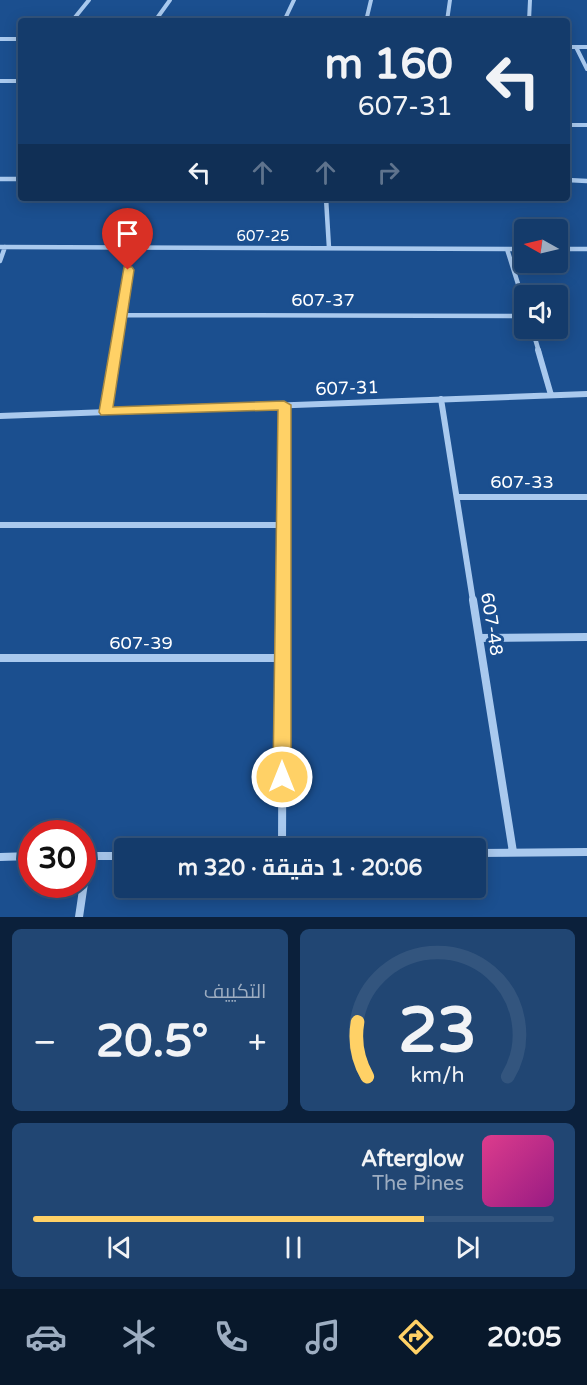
<!DOCTYPE html>
<html lang="ar">
<meta charset="utf-8">
<style>
body{margin:0;font-family:"Varela Round",Cairo,sans-serif;background:#214673;color:#f1f3f6;direction:rtl;height:100vh;display:flex;flex-direction:column;font-size:22px;white-space:nowrap}
*{box-sizing:border-box;margin:0}
p{font-size:20px;color:#9dadc1}
.icon{flex:none;width:33px;height:33px;fill:none;stroke:currentColor;stroke-width:2;stroke-linecap:round;stroke-linejoin:round}
.map{position:relative;height:917px;overflow:hidden;direction:ltr}
.side{display:flex;flex-direction:column;gap:12px;padding:12px;background:#0b203b;flex:1}
.side>*{flex:none}
.guide{position:absolute;left:18px;top:18px;width:552px;height:183px;border-radius:6px;box-shadow:0 3px 15px #0003,0 0 0 2px #33557e;direction:rtl;background:#143b6b;color:#f1f3f6;overflow:hidden}
.needle{width:39px;rotate:278deg}
.tools{position:absolute;left:514px;top:219px;display:grid;gap:12px}
.tools a{display:grid;place-items:center;width:54px;height:54px;border-radius:6px;background:#143b6b;box-shadow:0 3px 15px #0003,0 0 0 2px #33557e;font-size:30px}
.speed{position:absolute;left:18px;top:820px;display:flex;gap:12px;font-size:30px;font-weight:700;text-align:center}
.speed>*{display:grid;place-content:center;width:78px;height:78px;border-radius:50%;background:#143b6b;box-shadow:0 3px 15px #0003,0 0 0 2px #33557e;line-height:1}
.speed .limit{border:9px solid #d22;background:#fff;color:#111}
.pin{position:absolute;display:grid;place-items:center;width:51px;height:51px;color:#fff;margin:-62px -26px;border-radius:50% 50% 50% 0;rotate:-45deg;box-shadow:0 0 6px #0007}
.pin .icon{rotate:45deg}
.me{position:absolute;width:66px;margin:-33px;rotate:0deg;stroke-linejoin:round;filter:drop-shadow(0 0 4px #0008)}
.turn{display:flex;align-items:center;gap:21px;height:126px;padding:0 18px;font-size:27px}
.turn .icon{width:78px;height:78px;stroke-width:2.5}
.turn b{display:block;font-size:42px;line-height:51px}
.lanes{display:flex;align-items:center;height:57px;padding:0 18px;background:#0003;justify-content:center;gap:30px;direction:ltr}
.lanes .off{opacity:.35}
.big{font-size:45px;font-weight:700;line-height:1.1}
.side .widget{flex:1;display:flex;flex-direction:column;justify-content:center;gap:9px;min-width:0;padding:0 21px;border-radius:9px;background:#214673}
.side .dial{align-items:center;gap:0}
.dial svg{height:156px;overflow:visible;fill:none;stroke:#33557e;stroke-width:7;stroke-linecap:round;text-anchor:middle}
.dial text{fill:#f1f3f6;stroke:none}
.song{display:flex;align-items:center;gap:18px}
.cover{width:72px;height:72px;border-radius:9px;background:linear-gradient(135deg,hsl(330 70% 55%),hsl(310 70% 35%))}
.played{height:6px;border-radius:3px;background:linear-gradient(90deg,#ffd166 75%,#33557e 75%)}
.keys{display:flex;justify-content:space-around;direction:ltr}
.heat{display:flex;justify-content:space-between;align-items:center;font-size:33px;direction:ltr}
.side .tiles{flex:1;display:grid;gap:12px;grid-template-columns:1fr 1fr}
.widget:last-child{grid-column:span 2}
.trip{position:absolute;left:114px;top:838px;width:372px;height:60px;border-radius:6px;background:#143b6b;box-shadow:0 3px 15px #0003,0 0 0 2px #33557e;font-weight:700;line-height:60px;text-align:center;direction:rtl}
.tabs{display:flex;height:96px;justify-content:space-around;align-items:center;background:#08182b;color:#9dadc1}
.tabs .icon{width:42px;height:42px}
.tabs .current{color:#ffd166}
.tabs b{font-size:27px;color:#f1f3f6}
.map>svg:first-child{display:block}
</style>
<div class="map">
<svg width="587" height="917" viewBox="0 0 587 917">
<rect width="100%" height="100%" fill="#1b4f8f"/>
<g fill="none" stroke-linecap="round" stroke-linejoin="round">
<!-- minor-far3 -->
<path stroke="#a9c9ee" stroke-width="4" d="M72,21L89,0
M155,21L170,0
M284,21L294,0
M366,21L371,0
M447,21L450,0
M529,21L530,0
M0,39H21
M567,47H587
M576,47L587,69
M0,81H21
M567,125H587"/>
<!-- minor-far2 -->
<path stroke="#a9c9ee" stroke-width="4.5" d="M0,179H21
M567,180L587,181
M326,198L329,248
M0,247L525,249
M507,249L525,306
M558,249H587
M0,261L5,247
M122,315L525,316
M532,328L539,352
M115,352L131,247"/>
<!-- minor-far1 -->
<path stroke="#a9c9ee" stroke-width="6" d="M538,350L551,395
M441,399L473,601
M106,412L115,350
M0,416L587,394
M457,497H587
M0,525H283
M283,601L284,405"/>
<!-- minor -->
<path stroke="#a9c9ee" stroke-width="8" d="M473,600L513,852
M479,638L587,637
M0,658H283
M282,849L283,600
M476,853L587,852
M82,856H124
M0,857L32,856
M79,917L88,856"/>
</g>
<!-- route -->
<path fill="#ffd166" stroke="#a68842" stroke-width="1.5" d="M124,267H132L134,270L113,407L284,401L291,405V777L288,783L282,785L276,783L273,777L278,410L101,415L99,412Z"/>
<g text-anchor="middle" dominant-baseline="central" stroke-width="6" stroke-linejoin="round" paint-order="stroke">
<!-- far-street labels -->
<g font-size="15" fill="#fff" stroke="#1b4f8f">
<text x="263" y="236">607-25</text>
</g>
<!-- street labels -->
<g font-size="18" fill="#fff" stroke="#1b4f8f">
<text x="323" y="300">607-37</text>
<text transform="translate(347 388) rotate(-2)">607-31</text>
<text x="522" y="482">607-33</text>
<text transform="translate(492 624) rotate(81)">607-48</text>
<text x="141" y="643">607-39</text>
</g>
</g>
</svg>
<div class="tools">
<a><svg class="needle" viewBox="-14 -14 28 28"><path d="M0-13l5 13h-10z" fill="#e53935"/><path d="M0 13l5-13h-10z" fill="#9dadc1"/></svg></a>
<a><svg class="icon" aria-label="sound" viewBox="0 0 24 24"><path d="M4 9h4l5-4v14l-5-4H4zM17 9q2 3 0 6"/></svg></a>
</div>
<div class="speed"><div class="limit">30</div></div>
<div class="pin" style="left:128px;top:270px;background:#d93025"><svg class="icon" aria-label="arrive" viewBox="0 0 24 24"><path d="M6 21V4h12l-3 4 3 4H6"/></svg></div>
<svg class="me" style="left:282px;top:777px" viewBox="-20 -20 40 40"><circle r="17" fill="#ffd166" stroke="#fff" stroke-width="3"/><path d="M0-11L8 9 0 5-8 9z" fill="#fff"/></svg>
<div class="trip">20:06 · 1 دقيقة · 320 m</div>
<div class="guide">
<div class="turn"><svg class="icon" aria-label="left" viewBox="0 0 24 24"><path d="M17 20v-9H6M10 6l-5 5 5 5"/></svg><div><b>160 m</b>607-31</div></div>
<div class="lanes"><svg class="icon" aria-label="left" viewBox="0 0 24 24"><path d="M17 20v-9H6M10 6l-5 5 5 5"/></svg><svg class="icon off" aria-label="ahead" viewBox="0 0 24 24"><path d="M12 20V5M6 11l6-6 6 6"/></svg><svg class="icon off" aria-label="ahead" viewBox="0 0 24 24"><path d="M12 20V5M6 11l6-6 6 6"/></svg><svg class="icon off" aria-label="right" viewBox="0 0 24 24"><path d="M7 20v-9h11M14 6l5 5-5 5"/></svg></div>
</div>
</div>
<section class="side">
<div class="tiles">
<div class="widget dial"><svg viewBox="0 0 100 80">
<path d="M14 69A42 42 0 1 1 86 69"/>
<path d="M14 69A42 42 0 0 1 9 41" stroke="#ffd166"/>
<text x="50" y="56" font-size="32" font-weight="700">23</text>
<text x="50" y="72" font-size="11">km/h</text>
</svg></div>
<div class="widget"><p>التكييف</p>
<div class="heat"><a>−</a><b class="big">20.5°</b><a>+</a></div>
</div>
<div class="widget">
<div class="song"><i class="cover"></i><div><b>Afterglow</b><p>The Pines</p></div></div>
<div class="played"></div>
<div class="keys"><svg class="icon" aria-label="previous" viewBox="0 0 24 24"><path d="M18 5L8 12l10 7zM5 5v14"/></svg><svg class="icon" aria-label="pause" viewBox="0 0 24 24"><path d="M8 5v14M16 5v14"/></svg><svg class="icon" aria-label="next" viewBox="0 0 24 24"><path d="M6 5l10 7-10 7zM19 5v14"/></svg></div>
</div>
</div>
</section>
<nav class="tabs">
<b>20:05</b>
<svg class="icon current" aria-label="directions" viewBox="0 0 24 24"><path d="M12 3l9 9-9 9-9-9zM9 14v-3h6M13 9l2 2-2 2"/></svg>
<svg class="icon" aria-label="music" viewBox="0 0 24 24"><path d="M9 18V5l10-2v13"/><circle cx="6" cy="18" r="3"/><circle cx="16" cy="16" r="3"/></svg>
<svg class="icon" aria-label="phone" viewBox="0 0 24 24"><path d="M5 4h4l2 5-3 2q2 4 5 5l2-3 5 2v4C11 20 4 13 5 4z"/></svg>
<svg class="icon" aria-label="climate" viewBox="0 0 24 24"><path d="M12 3v18M4 7l16 10M4 17L20 7"/></svg>
<svg class="icon" aria-label="car" viewBox="0 0 24 24"><path d="M5 17H2v-5l4-1 3-4h7l3 4 3 1v5h-3M9 17h6M6 11h13"/><circle cx="7" cy="17" r="2"/><circle cx="17" cy="17" r="2"/></svg>
</nav>
